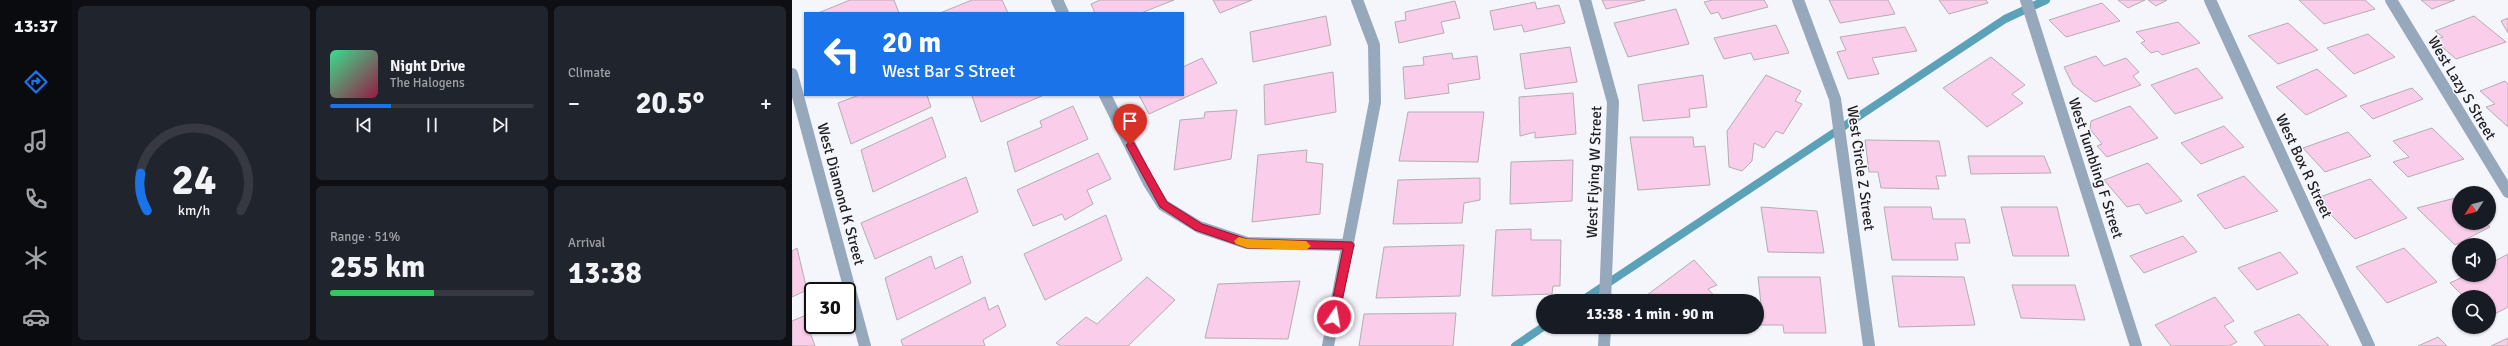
<!DOCTYPE html>
<meta charset="utf-8">
<style>
body{margin:0;font-family:Signika,sans-serif;background:#20242c;color:#f1f3f6;height:100vh;display:flex;flex-direction:column;font-size:15px;white-space:nowrap}
*{box-sizing:border-box;margin:0}
p{font-size:13px;color:#9ea1a6}
.icon{flex:none;width:22px;height:22px;fill:none;stroke:currentColor;stroke-width:2;stroke-linecap:round;stroke-linejoin:round}
.map{position:relative;flex:1;overflow:hidden}
.sheet{display:flex;flex-direction:column;gap:6px;padding:6px;background:#0d0f14;width:720px}
.sheet>*{flex:none}
.top-card{position:absolute;left:12px;top:12px;width:380px;height:84px;border-radius:0px;box-shadow:0 1px 3px #0004;background:#1a73e8;color:#fff;overflow:hidden}
.needle{width:26px;rotate:234deg}
.fabs{position:absolute;left:1660px;top:186px;display:grid;gap:8px}
.fabs a{display:grid;place-items:center;width:44px;height:44px;border-radius:50%;background:#171b24;box-shadow:0 1px 3px #0004;font-size:20px}
.speed{position:absolute;left:12px;top:282px;display:flex;gap:8px;font-size:20px;font-weight:700;text-align:center}
.speed>*{display:grid;place-content:center;width:52px;height:52px;border-radius:50%;background:#171b24;box-shadow:0 1px 3px #0004;line-height:1}
.speed .limit{border:2px solid #111;border-radius:6px;background:#fff;color:#111}
.pin{position:absolute;display:grid;place-items:center;width:34px;height:34px;color:#fff;margin:-41px -17px;border-radius:50% 50% 50% 0;rotate:-45deg;box-shadow:0 0 4px #0007}
.pin .icon{rotate:45deg}
.me{position:absolute;width:44px;margin:-22px;rotate:12deg;stroke-linejoin:round;filter:drop-shadow(0 0 3px #0008)}
.turn{display:flex;align-items:center;gap:14px;height:84px;padding:0 12px;font-size:18px}
.turn .icon{width:52px;height:52px;stroke-width:2.5}
.turn b{display:block;font-size:28px;line-height:34px}
.big{font-size:30px;font-weight:800;line-height:1.1}
.sheet .card{flex:1;display:flex;flex-direction:column;justify-content:center;gap:6px;min-width:0;padding:0 14px;border-radius:6px;background:#20242c}
.sheet .dial{align-items:center;gap:0}
.dial svg{height:104px;overflow:visible;fill:none;stroke:#363941;stroke-width:7;stroke-linecap:round;text-anchor:middle}
.dial text{fill:#f1f3f6;stroke:none}
.song{display:flex;align-items:center;gap:12px}
.cover{width:48px;height:48px;border-radius:6px;background:linear-gradient(135deg,hsl(150 70% 55%),hsl(340 70% 35%))}
.played{height:4px;border-radius:2px;background:linear-gradient(90deg,#1a73e8 30%,#363941 30%)}
.keys{display:flex;justify-content:space-around;direction:ltr}
.heat{display:flex;justify-content:space-between;align-items:center;font-size:22px;direction:ltr}
.charge{height:6px;border-radius:3px;background:linear-gradient(90deg,#34c759 51%,#363941 0)}
.sheet .tiles{flex:1;display:grid;gap:6px;grid-template-columns:repeat(3,1fr)}
.card:first-child{grid-row:span 2}
.trip{position:absolute;left:744px;top:294px;width:228px;height:40px;border-radius:20px;background:#171b24;box-shadow:0 1px 3px #0004;font-weight:800;line-height:40px;text-align:center}
main{display:flex;flex:1;min-height:0}
.tab-bar{display:flex;flex-direction:column;width:72px;justify-content:space-around;align-items:center;background:#090b0e;color:#9ea1a6}
.tab-bar .icon{width:28px;height:28px}
.tab-bar .on{color:#1a73e8}
.tab-bar b{font-size:18px;color:#f1f3f6}
.map>svg:first-child{display:block}
</style>
<main>
<nav class="tab-bar">
<b>13:37</b>
<svg class="icon on" aria-label="directions" viewBox="0 0 24 24"><path d="M12 3l9 9-9 9-9-9zM9 14v-3h6M13 9l2 2-2 2"/></svg>
<svg class="icon" aria-label="music" viewBox="0 0 24 24"><path d="M9 18V5l10-2v13"/><circle cx="6" cy="18" r="3"/><circle cx="16" cy="16" r="3"/></svg>
<svg class="icon" aria-label="phone" viewBox="0 0 24 24"><path d="M5 4h4l2 5-3 2q2 4 5 5l2-3 5 2v4C11 20 4 13 5 4z"/></svg>
<svg class="icon" aria-label="climate" viewBox="0 0 24 24"><path d="M12 3v18M4 7l16 10M4 17L20 7"/></svg>
<svg class="icon" aria-label="car" viewBox="0 0 24 24"><path d="M5 17H2v-5l4-1 3-4h7l3 4 3 1v5h-3M9 17h6M6 11h13"/><circle cx="7" cy="17" r="2"/><circle cx="17" cy="17" r="2"/></svg>
</nav>
<section class="sheet">
<div class="tiles">
<div class="card dial"><svg viewBox="0 0 100 80">
<path d="M14 69A42 42 0 1 1 86 69"/>
<path d="M14 69A42 42 0 0 1 9 40" stroke="#1a73e8"/>
<text x="50" y="56" font-size="32" font-weight="700">24</text>
<text x="50" y="72" font-size="11">km/h</text>
</svg></div>
<div class="card">
<div class="song"><i class="cover"></i><div><b>Night Drive</b><p>The Halogens</p></div></div>
<div class="played"></div>
<div class="keys"><svg class="icon" aria-label="previous" viewBox="0 0 24 24"><path d="M18 5L8 12l10 7zM5 5v14"/></svg><svg class="icon" aria-label="pause" viewBox="0 0 24 24"><path d="M8 5v14M16 5v14"/></svg><svg class="icon" aria-label="next" viewBox="0 0 24 24"><path d="M6 5l10 7-10 7zM19 5v14"/></svg></div>
</div>
<div class="card"><p>Climate</p>
<div class="heat"><a>−</a><b class="big">20.5°</b><a>+</a></div>
</div>
<div class="card"><p>Range · 51%</p><b class="big">255 km</b><div class="charge"></div></div>
<div class="card"><p>Arrival</p><b class="big">13:38</b></div>
</div>
</section>
<div class="map">
<svg width="1716" height="346" viewBox="0 0 1716 346">
<rect width="100%" height="100%" fill="#f5f5fc"/>
<g fill="none" stroke-linecap="round" stroke-linejoin="round">
<!-- stream -->
<path stroke="#5ba2b9" stroke-width="8" d="M789,301L1213,19L1254,0
M723,346L751,327"/>
</g>
<!-- building -->
<path fill="#facdea" stroke="#b5adb2" d="M58,0H102L107,13H26Z
M180,0H210L216,13H148Z
M308,0H382L349,13H303L299,4Z
M421,0H460L428,13Z
M810,0H853L814,9Z
M921,0H972L976,7L930,19L926,12L919,14L912,2Z
M1037,0H1096L1103,14L1048,23Z
M1147,0H1194L1196,3L1157,14Z
M1326,0H1353L1336,8Z
M1356,0H1375L1364,6Z
M1507,0H1573L1583,9L1532,24Z
M1629,0H1663L1640,9Z
M663,1L668,18L649,22L652,33L607,43L603,22L614,20L613,12Z
M743,2L745,9L767,5L773,23L732,32L730,25L702,30L698,11Z
M1310,3L1328,21L1274,37L1257,20Z
M884,9L897,44L836,57L822,23Z
M534,16L539,45L461,62L458,32Z
M1682,16L1714,42L1664,59L1642,40L1651,37L1643,31Z
M1716,18V33L1709,21Z
M1386,22L1408,43L1370,55L1366,51L1359,53L1349,43L1353,41L1344,32Z
M1496,23L1526,50L1486,64L1456,36Z
M984,25L997,53L962,60L959,53L932,59L922,38Z
M1113,27L1125,51L1080,58L1087,74L1056,79L1045,52L1054,50L1048,37Z
M1576,34L1603,57L1562,74L1535,48Z
M778,47L785,82L733,89L728,54Z
M660,53L661,59L685,56L688,79L656,84L657,93L613,99L611,67L632,65L631,57Z
M1304,56L1312,66L1334,58L1347,72L1341,76L1349,85L1303,102L1281,85L1272,67Z
M1199,57L1233,85L1220,94L1231,103L1195,127L1151,88Z
M410,58L425,83L357,114L347,95H391V67Z
M1405,68L1431,98L1383,114L1359,85Z
M1525,69L1555,96L1514,115L1484,87Z
M541,72L544,112L473,125L472,85Z
M911,75L915,107L897,109L898,117L851,121L846,85Z
M974,75L1009,91L1003,101L1010,104L991,134L984,131L972,148L962,143L960,161L950,171L937,167L935,131Z
M1713,81L1716,84V127L1694,107L1703,104L1688,91Z
M1620,88L1631,99L1581,119L1568,106Z
M781,93L784,134L743,138V132L728,136L727,97Z
M67,95H135L139,107L59,144L46,103Z
M182,95H252L189,122L180,96Z
M281,106L296,139L223,172L215,142L250,127L248,121Z
M1338,106L1366,138L1315,157L1305,146L1310,144L1298,129L1299,121Z
M445,110L439,159L382,170L388,120L412,118L413,112Z
M616,112H692L686,162L607,161Z
M140,117L154,157L81,192L69,150Z
M1432,126L1452,147L1409,164L1389,143Z
M1640,128L1672,159L1616,177L1601,162L1617,157L1601,141Z
M1556,132L1579,156L1533,172L1511,148Z
M838,137H901L902,147L913,146L918,185L846,190Z
M1073,140L1147,141L1154,176H1144L1147,189L1089,188L1086,172H1077Z
M515,150L514,162L531,164L528,214L460,222L466,155Z
M306,153L319,179L295,190L301,204L273,220L270,214L241,226L225,190Z
M1176,156H1252L1259,173L1179,174Z
M781,160L780,201L718,204L719,162Z
M1356,163L1390,201L1354,214L1347,204L1335,207L1312,180Z
M1452,176L1486,211L1433,229L1405,195Z
M174,177L186,212L83,259L69,223Z
M688,178V200L672,203L670,223L601,224L606,180Z
M1578,179L1615,218L1563,239L1533,209L1528,197Z
M1667,197V223H1694L1698,227L1663,245L1625,208Z
M969,207L1025,211L1032,253L976,252Z
M1092,207H1139L1141,219H1173L1178,243H1163L1166,260H1100Z
M1209,207H1265L1277,256H1221Z
M314,215L330,260L253,300L232,254Z
M739,229V240H769L768,286H761L760,294L700,296L704,230Z
M1391,236L1405,252L1352,273L1338,256Z
M672,245L668,296L584,298L592,247Z
M5,248L15,290L0,297V251Z
M1612,248L1645,282L1595,303L1564,267Z
M1488,252L1506,273L1465,290L1446,268Z
M1716,254V307L1697,317V297H1672L1658,283L1675,275H1697V264Z
M139,256L143,269L170,256L179,283L105,320L93,278Z
M902,260L925,285L916,289L927,301H847Z
M1100,276L1172,277L1183,325L1107,327Z
M355,277L383,300L336,346H269L264,343L294,317L305,324Z
M966,277H1028L1034,333H992L991,325H965V304H969Z
M508,281L496,339L413,338L426,284Z
M1220,285H1283L1293,320L1229,318Z
M193,297L197,310L206,305L214,326L191,340L193,346H111L109,340Z
M1423,297L1442,321L1432,326L1445,342L1437,346H1379L1363,325Z
M664,313L661,346H567L572,314Z
M1507,314L1537,346H1473L1462,332Z
M12,316L23,346H0V321Z
M882,327H913L909,329H884Z
M1646,337L1655,346H1626Z
M1716,338V346H1699Z"/>
<g fill="none" stroke-linecap="round" stroke-linejoin="round">
<!-- minor -->
<path stroke="#96a8bc" stroke-width="12" d="M265,0L271,13
M793,0L821,102L813,301
M1006,0L1043,99L1077,346
M1234,0L1344,346
M1418,0L1577,346
M1599,0L1716,192
M0,74L73,346
M313,95L357,183L371,205L407,227L455,243L557,245
M536,346L583,102L582,45L565,0
M812,346L813,327"/>
</g>
<!-- route -->
<path fill="#e11d48" stroke="#92132f" d="M338,142L342,143L375,202L410,224L455,239L560,242L562,245L546,320H539L537,317L551,249L455,248L403,230L368,207L334,145Z"/>
<!-- slow -->
<path fill="#f59e0b" d="M447,237L455,239L514,241L519,246L514,250L455,248L444,244L442,241Z"/>
<g text-anchor="middle" dominant-baseline="central" stroke-width="3" stroke-linejoin="round" paint-order="stroke">
<!-- street labels -->
<g font-size="15" fill="#1f1f21" stroke="#f5f5fc">
<text transform="translate(1670 88) rotate(59)">West Lazy S Street</text>
<text transform="translate(1512 166) rotate(65)">West Box R Street</text>
<text transform="translate(1069 168) rotate(82)">West Circle Z Street</text>
<text transform="translate(1304 168) rotate(72)">West Tumbling F Street</text>
<text transform="translate(802 172) rotate(-88)">West Flying W Street</text>
<text transform="translate(49 194) rotate(75)">West Diamond K Street</text>
</g>
</g>
</svg>
<div class="fabs">
<a><svg class="needle" viewBox="-14 -14 28 28"><path d="M0-13l5 13h-10z" fill="#e53935"/><path d="M0 13l5-13h-10z" fill="#9ea1a6"/></svg></a>
<a><svg class="icon" aria-label="sound" viewBox="0 0 24 24"><path d="M4 9h4l5-4v14l-5-4H4zM17 9q2 3 0 6"/></svg></a>
<a><svg class="icon" aria-label="search" viewBox="0 0 24 24"><circle cx="10" cy="10" r="6"/><path d="M15 15l6 6"/></svg></a>
</div>
<div class="speed"><div class="limit">30</div></div>
<div class="pin" style="left:338px;top:145px;background:#d93025"><svg class="icon" aria-label="arrive" viewBox="0 0 24 24"><path d="M6 21V4h12l-3 4 3 4H6"/></svg></div>
<svg class="me" style="left:542px;top:317px" viewBox="-20 -20 40 40"><circle r="17" fill="#e11d48" stroke="#fff" stroke-width="3"/><path d="M0-11L8 9 0 5-8 9z" fill="#fff"/></svg>
<div class="trip">13:38 · 1 min · 90 m</div>
<div class="top-card">
<div class="turn"><svg class="icon" aria-label="left" viewBox="0 0 24 24"><path d="M17 20v-9H6M10 6l-5 5 5 5"/></svg><div><b>20 m</b>West Bar S Street</div></div>
</div>
</div>
</main>
